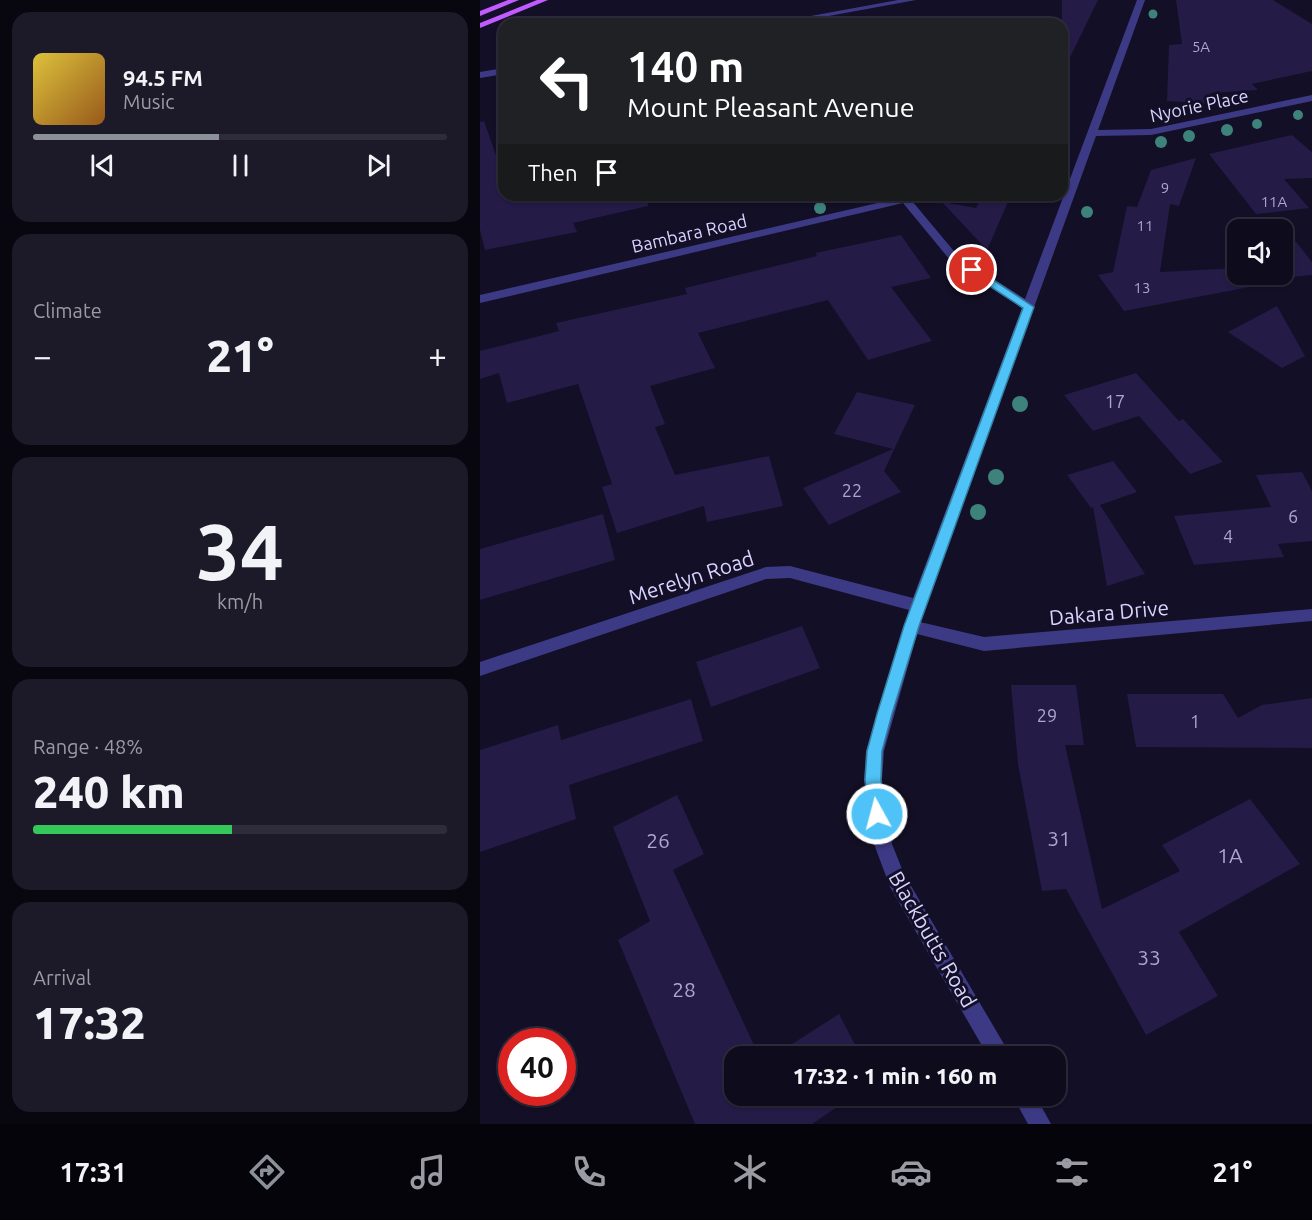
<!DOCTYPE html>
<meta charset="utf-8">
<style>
body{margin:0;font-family:Ubuntu,sans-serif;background:#1c1929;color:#f1f3f6;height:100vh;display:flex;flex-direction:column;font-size:22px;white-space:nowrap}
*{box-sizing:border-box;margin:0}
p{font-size:20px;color:#9b9ba3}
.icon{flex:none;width:33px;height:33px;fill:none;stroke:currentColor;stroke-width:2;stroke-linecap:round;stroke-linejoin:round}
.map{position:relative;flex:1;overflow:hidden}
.side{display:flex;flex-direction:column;gap:12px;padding:12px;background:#08060f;width:480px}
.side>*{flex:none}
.guide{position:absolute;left:18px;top:18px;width:570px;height:183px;border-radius:18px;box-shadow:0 2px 4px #0004,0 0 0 2px #2e2b3b;background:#202124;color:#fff;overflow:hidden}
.buttons{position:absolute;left:747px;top:219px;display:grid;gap:12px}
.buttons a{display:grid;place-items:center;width:66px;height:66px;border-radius:12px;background:#0e0b1c;box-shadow:0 2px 4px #0004,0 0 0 2px #2e2b3b;font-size:30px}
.speed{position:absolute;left:18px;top:1028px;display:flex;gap:12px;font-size:30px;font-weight:700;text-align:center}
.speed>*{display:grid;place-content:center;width:78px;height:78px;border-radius:50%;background:#0e0b1c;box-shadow:0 2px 4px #0004,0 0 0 2px #2e2b3b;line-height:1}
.speed .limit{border:9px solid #d22;background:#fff;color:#111}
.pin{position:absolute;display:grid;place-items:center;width:51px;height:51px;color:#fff;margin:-26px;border:3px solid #fff;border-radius:50%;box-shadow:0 2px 6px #0007}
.me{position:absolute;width:66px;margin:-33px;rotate:353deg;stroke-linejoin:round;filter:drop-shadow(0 0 4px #0008)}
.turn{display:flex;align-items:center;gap:21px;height:126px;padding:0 30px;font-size:27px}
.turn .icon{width:78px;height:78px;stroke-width:2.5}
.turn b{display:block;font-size:42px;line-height:51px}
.then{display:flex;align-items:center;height:57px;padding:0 30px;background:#0003;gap:12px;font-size:22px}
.big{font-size:45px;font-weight:800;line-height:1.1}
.side .widget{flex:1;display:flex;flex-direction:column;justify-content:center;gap:9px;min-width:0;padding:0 21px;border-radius:18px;background:#1c1929}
.side .dial{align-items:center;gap:0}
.dial b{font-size:78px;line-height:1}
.song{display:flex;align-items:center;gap:18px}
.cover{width:72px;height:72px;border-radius:9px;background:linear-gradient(135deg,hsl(50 70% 55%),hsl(30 70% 35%))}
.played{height:6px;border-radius:3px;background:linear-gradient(90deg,#8c9099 45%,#2e2b3b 45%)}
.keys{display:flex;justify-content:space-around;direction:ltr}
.heat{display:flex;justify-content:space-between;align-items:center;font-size:33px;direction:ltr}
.charge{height:9px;border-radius:4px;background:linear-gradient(90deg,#34c759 48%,#2e2b3b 0)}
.trip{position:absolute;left:244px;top:1046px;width:342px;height:60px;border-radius:18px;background:#0e0b1c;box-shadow:0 2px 4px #0004,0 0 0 2px #2e2b3b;font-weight:800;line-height:60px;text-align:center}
.tabs{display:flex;height:96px;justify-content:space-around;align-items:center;background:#06040b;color:#9b9ba3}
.tabs .icon{width:42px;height:42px}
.tabs .active{color:#8c9099}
.tabs b{font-size:27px;color:#f1f3f6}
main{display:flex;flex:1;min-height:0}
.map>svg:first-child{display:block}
</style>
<main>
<section class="side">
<div class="widget">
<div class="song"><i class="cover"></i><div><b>94.5 FM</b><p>Music</p></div></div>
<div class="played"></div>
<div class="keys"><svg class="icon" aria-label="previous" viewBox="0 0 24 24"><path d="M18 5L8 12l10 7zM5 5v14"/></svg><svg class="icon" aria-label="pause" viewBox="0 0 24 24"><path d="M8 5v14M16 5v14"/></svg><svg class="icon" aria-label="next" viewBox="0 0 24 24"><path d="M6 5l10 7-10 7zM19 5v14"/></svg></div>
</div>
<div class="widget"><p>Climate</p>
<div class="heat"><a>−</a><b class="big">21°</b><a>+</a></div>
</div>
<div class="widget dial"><b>34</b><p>km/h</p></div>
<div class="widget"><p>Range · 48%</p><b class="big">240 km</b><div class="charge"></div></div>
<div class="widget"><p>Arrival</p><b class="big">17:32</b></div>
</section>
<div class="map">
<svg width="832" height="1124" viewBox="0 0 832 1124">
<rect width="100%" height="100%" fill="#130f26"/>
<!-- building -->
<path fill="#241b47" d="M582,0H618L582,74Z
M696,0H793L832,24V71L772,84L778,90L731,93L733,104L687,101L689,45L702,44Z
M4,121L24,178V195H167L168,206L93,223L97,232L5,250L0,230V122Z
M812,135L832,152V178L804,179L829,208L776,214L729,154Z
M716,158L699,206L690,204L680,272L758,268V274H795L796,282L644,311L618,275L633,272L647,206L657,207L671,170Z
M502,195H531L507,250L462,202L496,208Z
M802,224L832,262V275L802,278Z
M421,235L451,278L411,287L452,341L388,360L348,300L218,333L235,368L170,386L185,424L175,427L195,475L289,456L303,506L227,522L224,506L137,533L122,487L132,484L98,384L27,403L19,373L0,379V351L79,331L76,323L207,294L205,288L337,256L335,253Z
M797,306L825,356L802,368L748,332Z
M656,373L699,421L703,419L743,462L710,474L659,416L613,431L584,395Z
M377,392L435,405L404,471L421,492L349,525L323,488L413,449L354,434Z
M633,461L657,492L620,505L665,574L627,586L613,507L611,508L587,475Z
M822,472L832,491V541L798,544L804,557L714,565L694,516L791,507L776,475Z
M123,514L135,560L0,600V549Z
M322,626L340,668L231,707L216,662Z
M531,685H596L604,745H585L622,909L700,871L682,845L770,799L820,864L699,932L738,996L666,1035L586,889L562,891L538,764Z
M647,694H743L758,718L782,705L832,698V748L656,747Z
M211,699L223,741L89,785L96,819L0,852V750L78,725L81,740Z
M197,795L224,854L193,870L279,1056H255V1095H375L332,1124H215L138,940L170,921L133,827Z
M359,1014L381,1056H293L309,1046Z"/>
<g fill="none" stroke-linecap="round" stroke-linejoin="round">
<!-- minor -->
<path fill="#3d3a85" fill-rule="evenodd" d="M418,0H436L305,24H287Z
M657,0H665L618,130L671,129L832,95V101L671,135L616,136L440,622L504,637L832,609V621L504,651L437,634L404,751L402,780L412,844L424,874L531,1056H508L410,887L394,844L388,814L384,780L386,751L429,610L310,578L286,579L0,676V662L286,567L310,566L433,598L542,308L470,260L423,203L0,303V295L419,198L417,195H427L478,256L545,299Z
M24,68V74L0,78V72Z
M532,1095H555L571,1124H548Z"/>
<!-- major -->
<path fill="#c25bff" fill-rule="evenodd" d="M28,0H39L0,16V11Z
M57,0H68L0,28V23Z"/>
</g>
<!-- trees -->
<g fill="#3d827b">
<circle cx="673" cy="14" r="4.5"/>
<circle cx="818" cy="115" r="5"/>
<circle cx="777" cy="124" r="5"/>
<circle cx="747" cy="130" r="6"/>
<circle cx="709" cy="136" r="6"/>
<circle cx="681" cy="142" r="6"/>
<circle cx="340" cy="208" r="6"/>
<circle cx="607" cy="212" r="6"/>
<circle cx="495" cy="258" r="7"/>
<circle cx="540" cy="404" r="8"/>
<circle cx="516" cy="477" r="8"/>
<circle cx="498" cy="512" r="8"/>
</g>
<!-- route -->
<path fill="#4fc3f7" stroke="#337fa1" stroke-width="1.5" d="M488,268H495L554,307L439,626L412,714L402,751L401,780L406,814L403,820L397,822L391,820L385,780L387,751L397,714L424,626L543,308L488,272Z"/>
<g text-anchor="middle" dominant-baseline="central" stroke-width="6" stroke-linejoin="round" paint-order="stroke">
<!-- far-number labels -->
<g font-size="15" fill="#aca6d1">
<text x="721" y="46">5A</text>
<text x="685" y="187">9</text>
<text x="794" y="201">11A</text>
<text x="665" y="225">11</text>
<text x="662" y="287">13</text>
</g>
<!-- far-street labels -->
<g font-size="18" fill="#d9d4ff" stroke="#130f26">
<text transform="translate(719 105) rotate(-12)">Nyorie Place</text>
<text transform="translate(209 233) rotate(-13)">Bambara Road</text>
</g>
<!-- number labels -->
<g font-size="18" fill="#aca6d1">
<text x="635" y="401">17</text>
<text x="372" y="490">22</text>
<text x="813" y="516">6</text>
<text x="748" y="536">4</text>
<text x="567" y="715">29</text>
<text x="715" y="721">1</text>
</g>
<!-- street labels -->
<g font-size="21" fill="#d9d4ff" stroke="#130f26">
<text transform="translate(211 577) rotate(-18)">Merelyn Road</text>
<text transform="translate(629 612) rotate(-5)">Dakara Drive</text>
<text transform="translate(453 939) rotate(60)">Blackbutts Road</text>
</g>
<!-- near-number labels -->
<g font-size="21" fill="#aca6d1">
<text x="579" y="838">31</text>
<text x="178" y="840">26</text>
<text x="750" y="855">1A</text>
<text x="669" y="957">33</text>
<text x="204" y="989">28</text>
</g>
</g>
</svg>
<div class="buttons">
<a><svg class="icon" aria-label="sound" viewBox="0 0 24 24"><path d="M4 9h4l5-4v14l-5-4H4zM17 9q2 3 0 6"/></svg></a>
</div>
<div class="speed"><div class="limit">40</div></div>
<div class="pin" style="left:492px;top:270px;background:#d93025"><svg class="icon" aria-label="arrive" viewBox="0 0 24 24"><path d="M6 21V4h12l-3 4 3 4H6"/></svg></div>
<svg class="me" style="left:397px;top:814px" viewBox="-20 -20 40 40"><circle r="17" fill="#4fc3f7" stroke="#fff" stroke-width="3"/><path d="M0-11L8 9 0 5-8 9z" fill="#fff"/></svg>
<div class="trip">17:32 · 1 min · 160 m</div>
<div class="guide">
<div class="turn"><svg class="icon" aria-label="left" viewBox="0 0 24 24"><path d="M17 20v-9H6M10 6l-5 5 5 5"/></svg><div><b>140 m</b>Mount Pleasant Avenue</div></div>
<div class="then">Then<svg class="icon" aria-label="arrive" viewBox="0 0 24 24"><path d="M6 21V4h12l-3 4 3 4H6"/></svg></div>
</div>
</div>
</main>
<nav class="tabs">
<b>17:31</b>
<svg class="icon active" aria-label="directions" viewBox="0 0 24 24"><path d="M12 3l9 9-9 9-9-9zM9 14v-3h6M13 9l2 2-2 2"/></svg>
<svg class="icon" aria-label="music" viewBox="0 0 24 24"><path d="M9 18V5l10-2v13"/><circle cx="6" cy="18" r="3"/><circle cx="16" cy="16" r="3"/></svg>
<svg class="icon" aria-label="phone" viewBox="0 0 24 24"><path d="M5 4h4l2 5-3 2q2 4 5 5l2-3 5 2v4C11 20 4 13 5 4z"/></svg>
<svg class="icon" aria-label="climate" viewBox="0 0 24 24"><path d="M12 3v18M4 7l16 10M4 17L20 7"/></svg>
<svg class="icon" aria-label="car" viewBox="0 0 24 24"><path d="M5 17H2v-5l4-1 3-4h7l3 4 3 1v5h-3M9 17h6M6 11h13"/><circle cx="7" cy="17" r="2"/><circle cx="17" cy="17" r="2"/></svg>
<svg class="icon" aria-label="filters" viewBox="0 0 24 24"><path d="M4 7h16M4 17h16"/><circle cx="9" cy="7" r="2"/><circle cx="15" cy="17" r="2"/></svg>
<b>21°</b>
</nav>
